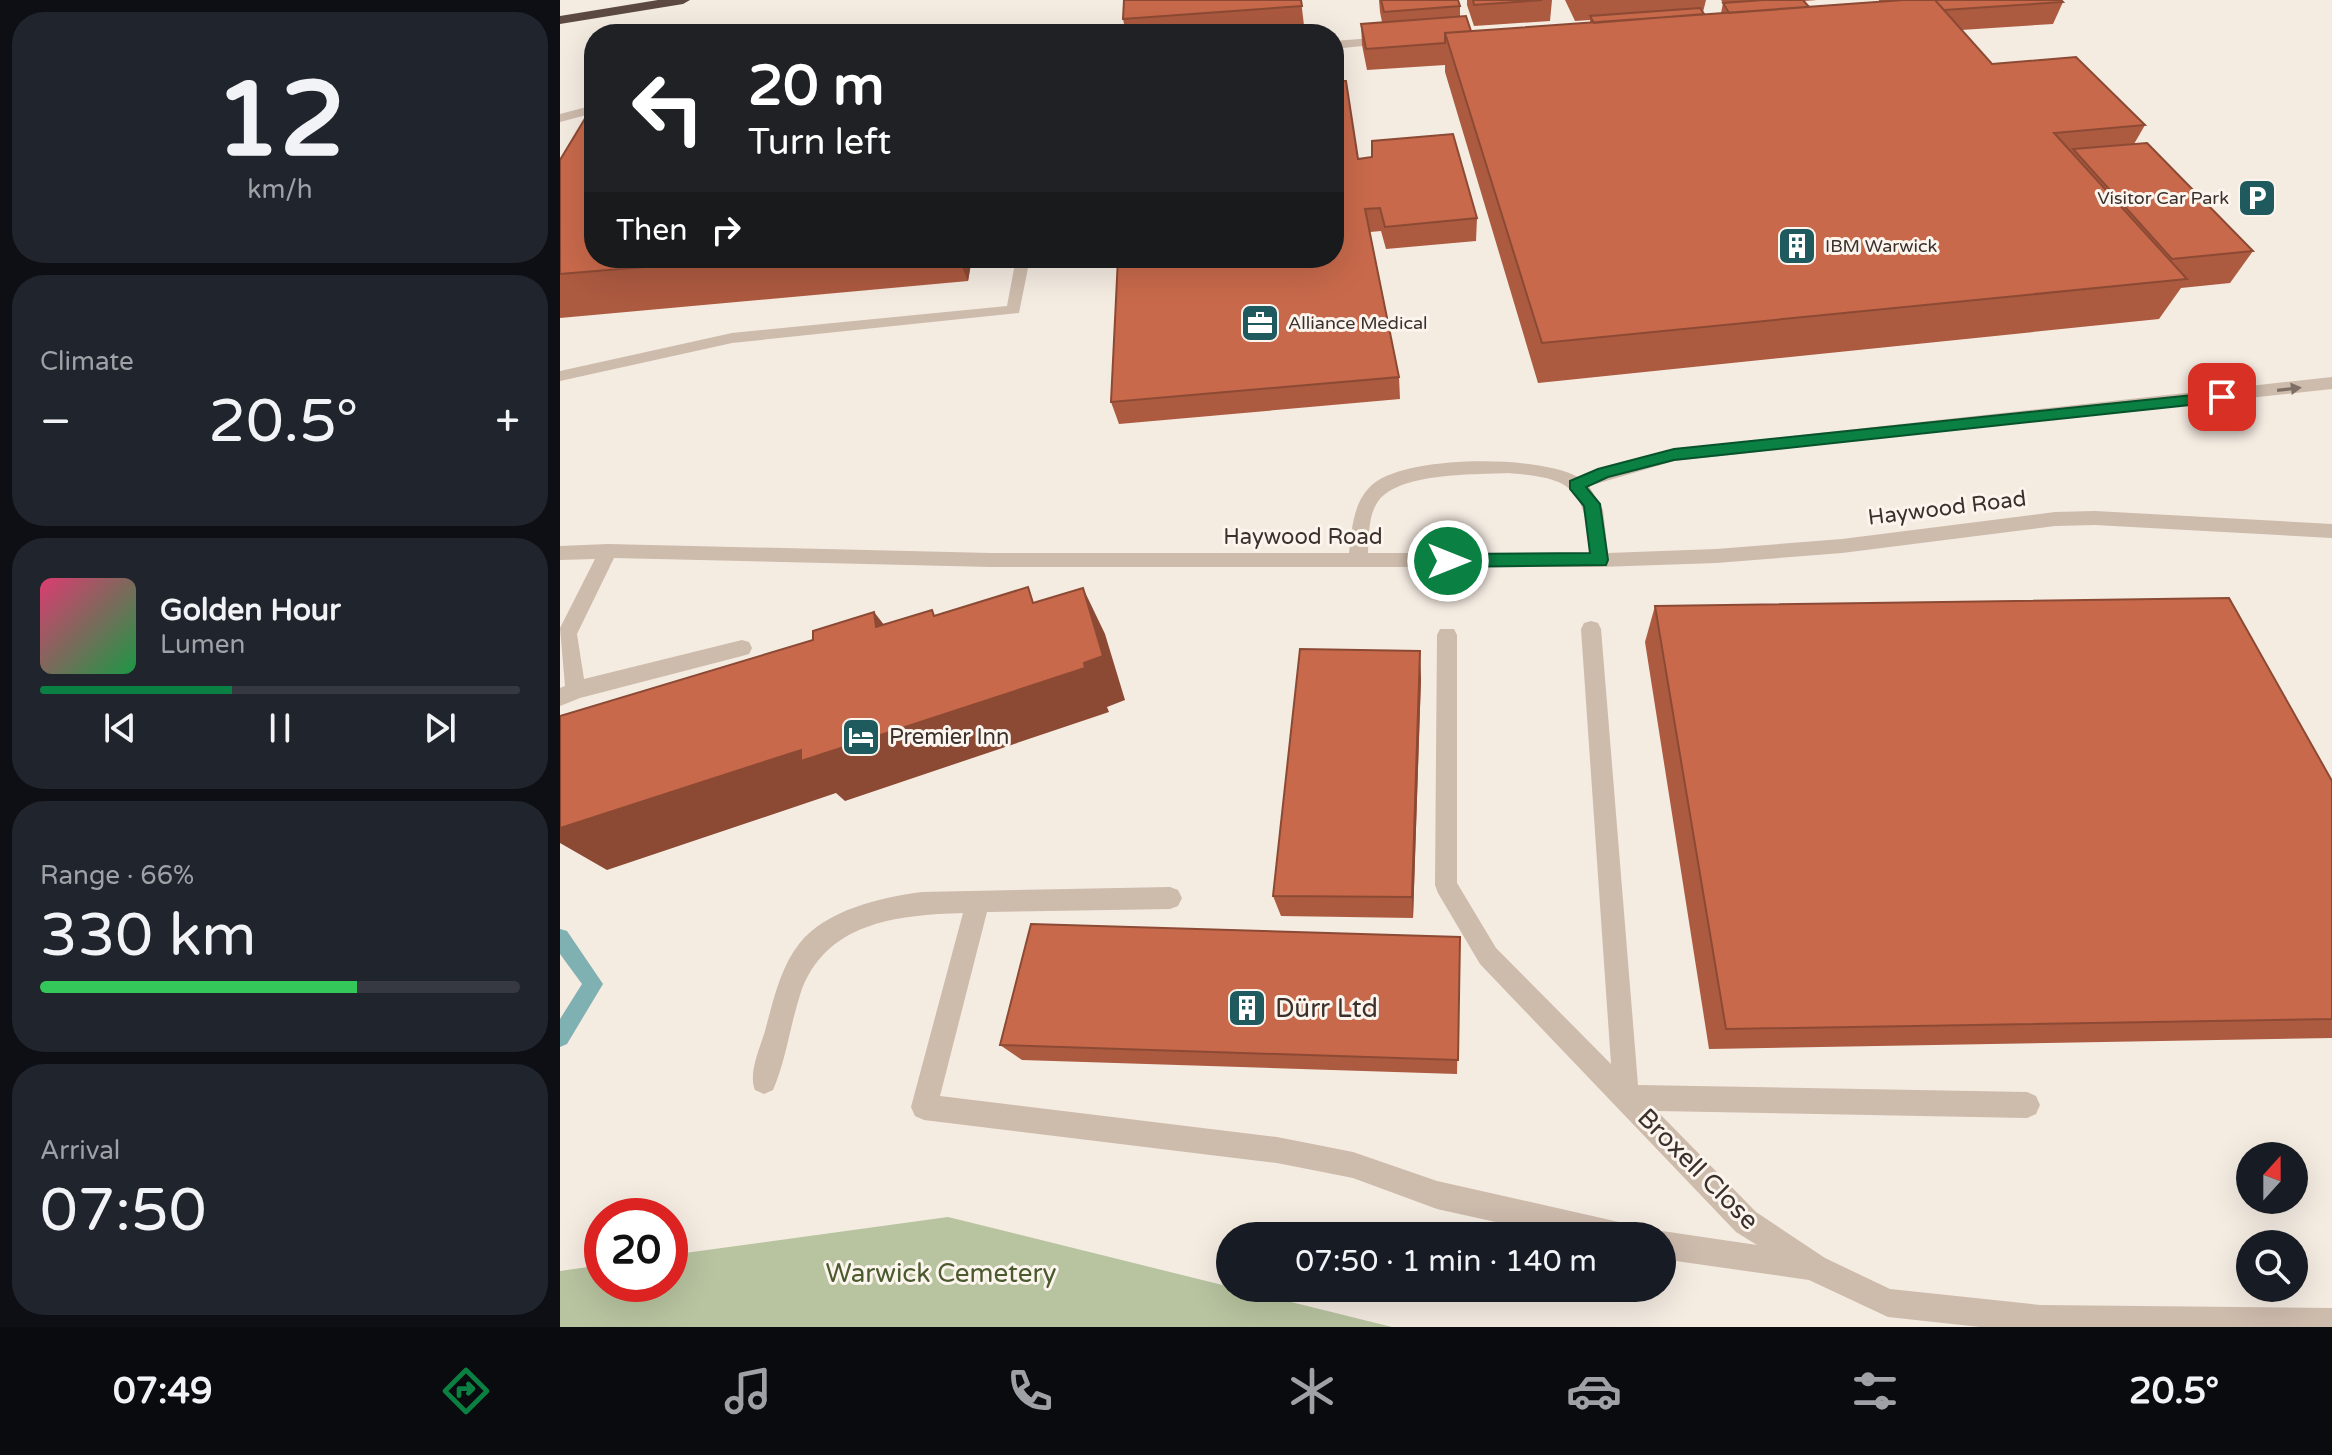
<!DOCTYPE html>
<meta charset="utf-8">
<style>
body{margin:0;font-family:"Varela Round",sans-serif;background:#20242c;color:#f1f3f6;height:100vh;display:flex;flex-direction:column;font-size:30px;white-space:nowrap}
*{box-sizing:border-box;margin:0}
p{font-size:26px;color:#9ea1a6}
.icon{flex:none;width:44px;height:44px;fill:none;stroke:currentColor;stroke-width:2;stroke-linecap:round;stroke-linejoin:round}
.map{position:relative;flex:1;overflow:hidden}
.details{display:flex;flex-direction:column;gap:12px;padding:12px;background:#0d0f14;width:560px}
.details>*{flex:none}
.hud{position:absolute;left:24px;top:24px;width:760px;height:244px;border-radius:32px;box-shadow:0 8px 32px #0002;background:#202124;color:#fff;overflow:hidden}
.needle{width:52px;rotate:21deg}
.tools{position:absolute;left:1676px;top:1142px;display:grid;gap:16px}
.tools a{display:grid;place-items:center;width:72px;height:72px;border-radius:50%;background:#171b24;box-shadow:0 8px 32px #0002;font-size:40px}
.speed{position:absolute;left:24px;top:1198px;display:flex;gap:16px;font-size:40px;font-weight:700;text-align:center}
.speed>*{display:grid;place-content:center;width:104px;height:104px;border-radius:50%;background:#171b24;box-shadow:0 8px 32px #0002;line-height:1}
.speed .limit{border:12px solid #d22;background:#fff;color:#111}
.pin{position:absolute;display:grid;place-items:center;width:68px;height:68px;color:#fff;margin:-34px;border-radius:16px;box-shadow:0 4px 12px #0006}
.me{position:absolute;width:88px;margin:-44px;rotate:90deg;stroke-linejoin:round;filter:drop-shadow(0 0 6px #0008)}
.turn{display:flex;align-items:center;gap:28px;height:168px;padding:0 32px;font-size:36px}
.turn .icon{width:104px;height:104px;stroke-width:2.5}
.turn b{display:block;font-size:56px;line-height:68px}
.then{display:flex;align-items:center;height:76px;padding:0 32px;background:#0003;gap:16px;font-size:30px}
.big{font-size:60px;font-weight:600;line-height:1.1}
.details .card{flex:1;display:flex;flex-direction:column;justify-content:center;gap:12px;min-width:0;padding:0 28px;border-radius:32px;background:#20242c}
.details .dial{align-items:center;gap:0}
.dial b{font-size:104px;line-height:1}
.song{display:flex;align-items:center;gap:24px}
.cover{width:96px;height:96px;border-radius:12px;background:linear-gradient(135deg,hsl(340 70% 55%),hsl(140 70% 35%))}
.played{height:8px;border-radius:4px;background:linear-gradient(90deg,#0b8043 40%,#363941 40%)}
.keys{display:flex;justify-content:space-around;direction:ltr}
.heat{display:flex;justify-content:space-between;align-items:center;font-size:44px;direction:ltr}
.charge{height:12px;border-radius:6px;background:linear-gradient(90deg,#34c759 66%,#363941 0)}
.trip{position:absolute;left:656px;top:1222px;width:460px;height:80px;border-radius:40px;background:#171b24;box-shadow:0 8px 32px #0002;font-weight:600;line-height:80px;text-align:center}
.dock{display:flex;height:128px;justify-content:space-around;align-items:center;background:#090b0e;color:#9ea1a6}
.dock .icon{width:56px;height:56px}
.dock .on{color:#0b8043}
.dock b{font-size:36px;color:#f1f3f6}
main{display:flex;flex:1;min-height:0}
.map>svg:first-child{display:block}
</style>
<main>
<section class="details">
<div class="card dial"><b>12</b><p>km/h</p></div>
<div class="card"><p>Climate</p>
<div class="heat"><a>−</a><b class="big">20.5°</b><a>+</a></div>
</div>
<div class="card">
<div class="song"><i class="cover"></i><div><b>Golden Hour</b><p>Lumen</p></div></div>
<div class="played"></div>
<div class="keys"><svg class="icon" aria-label="previous" viewBox="0 0 24 24"><path d="M18 5L8 12l10 7zM5 5v14"/></svg><svg class="icon" aria-label="pause" viewBox="0 0 24 24"><path d="M8 5v14M16 5v14"/></svg><svg class="icon" aria-label="next" viewBox="0 0 24 24"><path d="M6 5l10 7-10 7zM19 5v14"/></svg></div>
</div>
<div class="card"><p>Range · 66%</p><b class="big">330 km</b><div class="charge"></div></div>
<div class="card"><p>Arrival</p><b class="big">07:50</b></div>
</section>
<div class="map">
<svg width="1772" height="1327" viewBox="0 0 1772 1327">
<rect width="100%" height="100%" fill="#f4ebe1"/>
<!-- green -->
<path fill="#b8c4a0" d="M388,1217L832,1327H0V1271L42,1265V1284H110V1255Z"/>
<g fill="none" stroke-linecap="round" stroke-linejoin="round">
<!-- stream -->
<path fill="#7fb0b2" fill-rule="evenodd" d="M0,929L7,931L43,984L7,1044L0,1047V1019L22,984L0,954Z"/>
<!-- minor -->
<path fill="#cdbbac" fill-rule="evenodd" d="M826,37L832,41L830,43L774,49V41Z
M34,105V113L0,122V114Z
M456,258H470L459,313L172,343L0,381V371L172,333L447,306Z
M1772,377V389L1114,461L1029,486L1043,510L1048,553L1156,549L1282,539L1495,512L1535,511L1772,524V538L1535,525L1495,526L1282,553L1156,563L1040,567H431L54,558L17,634L24,679L182,640L189,642L192,648L189,654L182,656L20,698L0,706V688L5,686L0,628L35,559L0,560V546L48,544L431,553H789C792,529 793,501 813,484C848,455 979,455 1018,477L1114,449ZM948,473C1014,478 1024,488 1030,553H808C809,537 808,517 817,503C836,472 914,475 948,473Z
M1031,621L1038,623L1041,629L1078,1085L1467,1092L1476,1096L1480,1105L1476,1114L1467,1118L1097,1111L1196,1212L1265,1258L1330,1289L1480,1305L1772,1308V1327H1420L1328,1317L1249,1280L1102,1259V1236H1092L1102,1231L1197,1245L1176,1232L920,964L878,893L875,885L877,635L880,629H894L897,635V883L936,948L1051,1064L1021,629L1024,623Z
M610,887L618,890L622,898L618,906L610,909L427,912L380,1096L717,1137L793,1152L877,1181L1059,1222L1069,1226L1073,1236H998L877,1209L793,1178L717,1163L364,1120L355,1116L351,1107L403,913C337,915 264,922 240,995C230,1026 226,1060 213,1090L204,1094L195,1090C188,1073 200,1048 205,1031C213,1002 220,968 239,944C265,910 322,897 362,892Z"/>
<!-- highway -->
<path fill="#5c4a42" fill-rule="evenodd" d="M98,0H130L123,4L0,24V16Z"/>
</g>
<!-- wall -->
<path fill="#ac5a40" d="M741,0L745,34H566L563,19Z
M819,0H898L900,6V17L911,31L1030,23V20L1015,21L1005,0H1146L1143,12L1144,15L1161,13L1163,3L1161,0H1257L1244,1L1249,7L1319,2V0H1501L1503,2L1493,24L1401,30L1432,64L1585,125L1574,144L1693,251L1670,283L1621,288L1599,319L978,383L885,72V65L807,70L802,45L801,24L822,22L820,12Z
M907,0H992L990,21L914,26L907,5Z
M798,159L917,218L916,241L826,249L821,231L810,232L839,377L840,399L559,424L551,402Z
M0,160L34,258H412L408,281L0,318Z
M1095,606L1772,781V1038L1149,1049L1085,642Z
M861,678L853,918L721,916L713,896Z
M900,937L897,1074L462,1060L440,1045Z"/>
<!-- shaded-wall -->
<path fill="#8c4a34" d="M398,258H412L408,281Z
M523,588L545,634L565,700L547,707L549,712L285,801L276,793L47,870L0,843V828L241,750L524,663Z
M314,612L350,658L316,627Z
M860,651L861,678L853,918L852,897Z"/>
<!-- building -->
<path fill="#c8694b" stroke="#8c4a34" stroke-width="2" d="M564,0H741L742,6L563,19Z
M821,0H898L900,6L824,12Z
M913,0H982L914,5Z
M1204,0H1243L1249,7L1169,13L1163,3Z
M1344,0H1375L1432,64L1516,57L1585,125L1494,133L1627,279L982,343L885,33Z
M1375,0H1501L1503,2L1384,10Z
M1140,8L1144,14L1034,23L1030,16Z
M906,16L911,31L885,33V43L806,49L801,24Z
M774,81H786L798,159L812,157V141L893,134L917,218L825,227L820,208L805,209L839,377L551,402L558,258H774Z
M32,107H34V258H192L0,274V160Z
M1587,143L1693,251L1612,259L1513,149Z
M468,587L473,603L523,588L543,656L524,663L525,668L241,761V750L0,828V716L253,640V631L314,612L316,627L372,610L374,616Z
M1669,598L1772,781V1019L1166,1029L1095,606Z
M740,649L860,651L852,897L713,896Z
M471,924L900,937L898,1060L440,1045Z"/>
<!-- one-way arrows -->
<defs><path id="oneway-solid" d="M-6-.8H1V-3.2L6.5 0L1 3.2V.8H-6Z" transform="scale(2)"/></defs>
<use fill="#7d6f65" href="#oneway-solid" transform="translate(1729 389) rotate(-7)"/>
<!-- route -->
<path fill="#0b8043" stroke="#07532c" stroke-width="2" d="M1662,392L1667,393V401L1114,460L1048,477L1026,487L1040,504L1048,560L1046,565L888,567L880,561L888,554L1030,553L1024,506L1010,489V481L1038,469L1114,449Z"/>
<!-- icons -->
<defs>
<g id="parking-square" transform="scale(2)"><rect x="-9" y="-9" width="18" height="18" rx="4" fill="#1f5a5e" stroke="#fbf5ee"/><path d="M-3.5-5.5H1a3.5 3.5 0 0 1 0 7H-1V5.5H-3.5ZM-1-3.4V-.6H.8a1.4 1.4 0 0 0 0-2.8Z" fill="#fff"/></g>
<g id="building-square" transform="scale(2)"><rect x="-9" y="-9" width="18" height="18" rx="4" fill="#1f5a5e" stroke="#fbf5ee"/><path d="M-4-6H4V6H1V3H-1V6H-4ZM-2.5-4.3h1.7v1.8h-1.7ZM.8-4.3h1.7v1.8H.8ZM-2.5-1h1.7V.8h-1.7ZM.8-1h1.7V.8H.8Z" fill="#fff"/></g>
<g id="office-square" transform="scale(2)"><rect x="-9" y="-9" width="18" height="18" rx="4" fill="#1f5a5e" stroke="#fbf5ee"/><path d="M-6-3h4V-5.5h4V-3h4V5H-6ZM-1-4.5V-3h2v-1.5ZM-6 0V1H6V0Z" fill="#fff"/></g>
<g id="hotel-square" transform="scale(2)"><rect x="-9" y="-9" width="18" height="18" rx="4" fill="#1f5a5e" stroke="#fbf5ee"/><path d="M-6-4.5h1.5V1H6V5H4.5V3h-9V5H-6ZM-4 0a1.8 1.8 0 1 1 3.6 0ZM.5 0V-2.5h3Q6-2.5 6 0Z" fill="#fff"/></g>
</defs>
<g fill-rule="evenodd">
<use href="#parking-square" x="1697" y="198"/>
<use href="#building-square" x="1237" y="246"/>
<use href="#office-square" x="700" y="323"/>
<use href="#hotel-square" x="301" y="737"/>
<use href="#building-square" x="687" y="1008"/>
</g>
<g text-anchor="middle" dominant-baseline="central" stroke-width="6" stroke-linejoin="round" paint-order="stroke">
<!-- far-poi labels -->
<g font-size="18" fill="#3b302b" stroke="#fbf5ee" text-anchor="start">
<text x="1669" y="198" text-anchor="end">Visitor Car Park</text>
<text x="1265" y="246">IBM Warwick</text>
<text x="728" y="323">Alliance Medical</text>
</g>
<!-- street labels -->
<g font-size="22" fill="#3b302b" stroke="#fbf5ee">
<text transform="translate(1387 508) rotate(-7)">Haywood Road</text>
<text x="743" y="537">Haywood Road</text>
</g>
<!-- poi labels -->
<g font-size="22" fill="#3b302b" stroke="#fbf5ee" text-anchor="start">
<text x="329" y="737">Premier Inn</text>
</g>
<!-- near-poi labels -->
<g font-size="26" fill="#3b302b" stroke="#fbf5ee" text-anchor="start">
<text x="715" y="1008">Dürr Ltd</text>
</g>
<!-- near-street labels -->
<g font-size="26" fill="#3b302b" stroke="#fbf5ee">
<text transform="translate(1138 1169) rotate(45)">Broxell Close</text>
</g>
<!-- near-park labels -->
<g font-size="26" fill="#4a5a2e" stroke="#fbf5ee">
<text x="381" y="1273">Warwick Cemetery</text>
</g>
</g>
</svg>
<div class="tools">
<a><svg class="needle" viewBox="-14 -14 28 28"><path d="M0-13l5 13h-10z" fill="#e53935"/><path d="M0 13l5-13h-10z" fill="#9ea1a6"/></svg></a>
<a><svg class="icon" aria-label="search" viewBox="0 0 24 24"><circle cx="10" cy="10" r="6"/><path d="M15 15l6 6"/></svg></a>
</div>
<div class="speed"><div class="limit">20</div></div>
<div class="pin" style="left:1662px;top:397px;background:#d93025"><svg class="icon" aria-label="arrive" viewBox="0 0 24 24"><path d="M6 21V4h12l-3 4 3 4H6"/></svg></div>
<svg class="me" style="left:888px;top:561px" viewBox="-20 -20 40 40"><circle r="17" fill="#0b8043" stroke="#fff" stroke-width="3"/><path d="M0-11L8 9 0 5-8 9z" fill="#fff"/></svg>
<div class="trip">07:50 · 1 min · 140 m</div>
<div class="hud">
<div class="turn"><svg class="icon" aria-label="left" viewBox="0 0 24 24"><path d="M17 20v-9H6M10 6l-5 5 5 5"/></svg><div><b>20 m</b>Turn left</div></div>
<div class="then">Then<svg class="icon" aria-label="right" viewBox="0 0 24 24"><path d="M7 20v-9h11M14 6l5 5-5 5"/></svg></div>
</div>
</div>
</main>
<nav class="dock">
<b>07:49</b>
<svg class="icon on" aria-label="directions" viewBox="0 0 24 24"><path d="M12 3l9 9-9 9-9-9zM9 14v-3h6M13 9l2 2-2 2"/></svg>
<svg class="icon" aria-label="music" viewBox="0 0 24 24"><path d="M9 18V5l10-2v13"/><circle cx="6" cy="18" r="3"/><circle cx="16" cy="16" r="3"/></svg>
<svg class="icon" aria-label="phone" viewBox="0 0 24 24"><path d="M5 4h4l2 5-3 2q2 4 5 5l2-3 5 2v4C11 20 4 13 5 4z"/></svg>
<svg class="icon" aria-label="climate" viewBox="0 0 24 24"><path d="M12 3v18M4 7l16 10M4 17L20 7"/></svg>
<svg class="icon" aria-label="car" viewBox="0 0 24 24"><path d="M5 17H2v-5l4-1 3-4h7l3 4 3 1v5h-3M9 17h6M6 11h13"/><circle cx="7" cy="17" r="2"/><circle cx="17" cy="17" r="2"/></svg>
<svg class="icon" aria-label="filters" viewBox="0 0 24 24"><path d="M4 7h16M4 17h16"/><circle cx="9" cy="7" r="2"/><circle cx="15" cy="17" r="2"/></svg>
<b>20.5°</b>
</nav>
